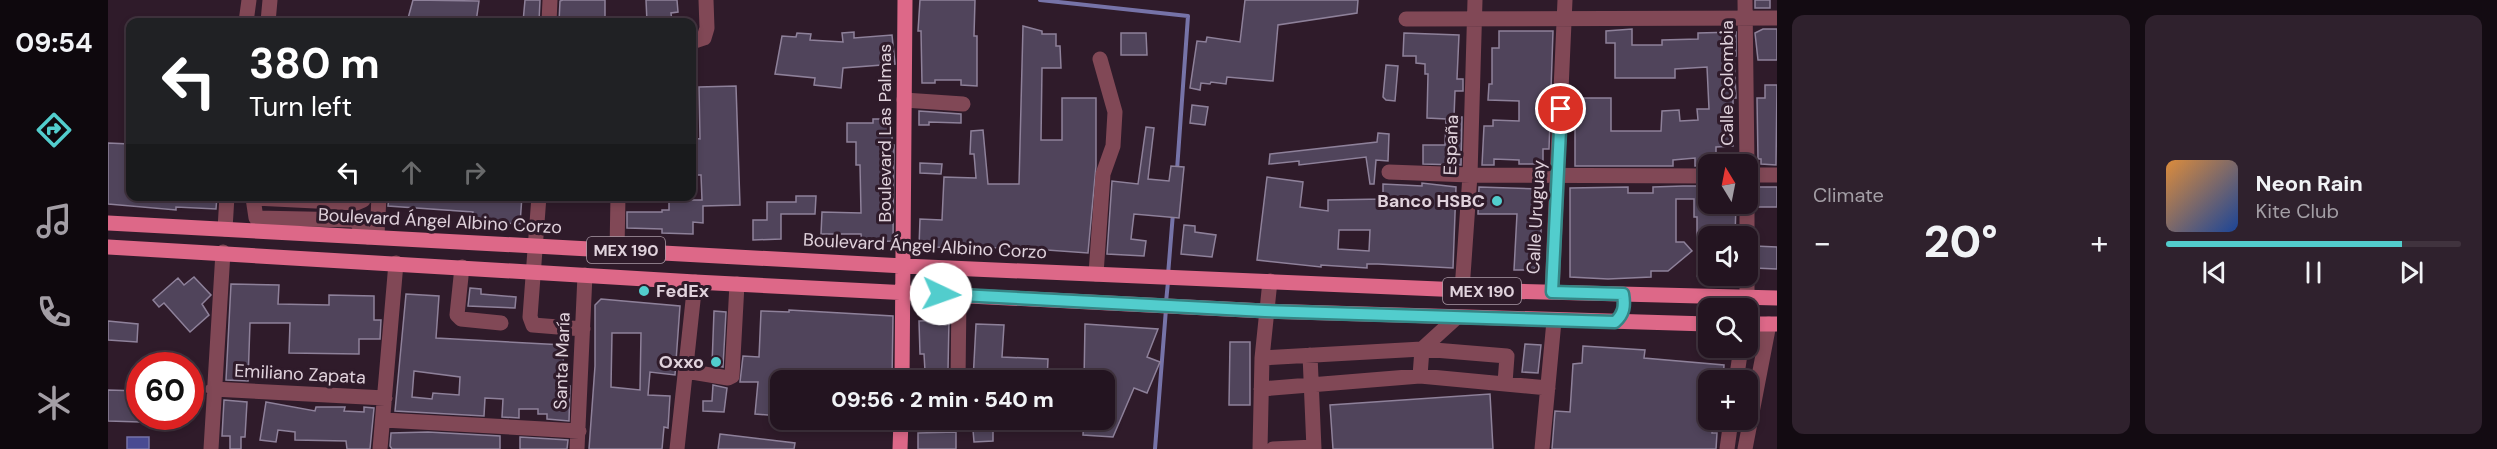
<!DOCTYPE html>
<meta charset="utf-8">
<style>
body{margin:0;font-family:"DM Sans",sans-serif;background:#2f212d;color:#f1f3f6;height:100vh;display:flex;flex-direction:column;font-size:22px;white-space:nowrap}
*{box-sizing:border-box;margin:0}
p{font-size:20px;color:#a39ea5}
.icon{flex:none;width:33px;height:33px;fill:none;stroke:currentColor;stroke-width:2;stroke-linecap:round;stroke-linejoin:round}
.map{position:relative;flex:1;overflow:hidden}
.side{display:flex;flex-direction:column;gap:15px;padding:15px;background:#130b12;width:720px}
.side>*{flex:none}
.guide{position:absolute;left:18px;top:18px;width:570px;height:183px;border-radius:12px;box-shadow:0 3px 9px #0003,0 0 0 2px #40333e;background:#202124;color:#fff;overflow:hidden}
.needle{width:39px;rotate:350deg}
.buttons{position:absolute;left:1590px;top:154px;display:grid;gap:12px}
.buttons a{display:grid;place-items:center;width:60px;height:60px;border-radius:12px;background:#231420;box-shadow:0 3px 9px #0003,0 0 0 2px #40333e;font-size:30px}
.speed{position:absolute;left:18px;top:352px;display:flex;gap:12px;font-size:30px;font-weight:700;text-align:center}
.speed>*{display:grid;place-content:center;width:78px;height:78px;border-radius:50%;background:#231420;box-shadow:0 3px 9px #0003,0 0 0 2px #40333e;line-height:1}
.speed .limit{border:9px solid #d22;background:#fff;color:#111}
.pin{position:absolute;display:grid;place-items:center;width:51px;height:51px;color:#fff;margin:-26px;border:3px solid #fff;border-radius:50%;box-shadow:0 2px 6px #0007}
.me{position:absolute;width:66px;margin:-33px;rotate:93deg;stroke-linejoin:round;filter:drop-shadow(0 0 4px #0008)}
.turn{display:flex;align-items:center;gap:21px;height:126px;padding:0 24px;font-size:27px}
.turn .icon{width:78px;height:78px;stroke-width:2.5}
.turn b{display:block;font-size:42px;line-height:51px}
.lanes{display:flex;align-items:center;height:57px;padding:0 24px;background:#0003;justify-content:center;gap:30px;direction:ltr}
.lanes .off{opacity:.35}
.big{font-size:45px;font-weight:800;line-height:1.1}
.side .widget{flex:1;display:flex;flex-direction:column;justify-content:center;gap:9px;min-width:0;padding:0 21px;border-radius:12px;background:#2f212d}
.song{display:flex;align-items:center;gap:18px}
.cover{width:72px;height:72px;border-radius:9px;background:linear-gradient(135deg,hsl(30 70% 55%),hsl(220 70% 35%))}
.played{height:6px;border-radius:3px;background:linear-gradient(90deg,#52cdcd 80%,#40333e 80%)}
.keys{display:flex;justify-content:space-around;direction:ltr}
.heat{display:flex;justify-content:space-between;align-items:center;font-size:33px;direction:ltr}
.side .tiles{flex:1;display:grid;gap:15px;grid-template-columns:repeat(2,1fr)}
.trip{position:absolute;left:662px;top:370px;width:345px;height:60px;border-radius:12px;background:#231420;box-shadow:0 3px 9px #0003,0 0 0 2px #40333e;font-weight:800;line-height:60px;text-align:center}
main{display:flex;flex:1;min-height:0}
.tab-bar{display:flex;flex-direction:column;width:108px;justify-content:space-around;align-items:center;background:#0e080d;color:#a39ea5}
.tab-bar .icon{width:42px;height:42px}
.tab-bar .selected{color:#52cdcd}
.tab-bar b{font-size:27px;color:#f1f3f6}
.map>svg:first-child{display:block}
</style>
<main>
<nav class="tab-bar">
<b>09:54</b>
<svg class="icon selected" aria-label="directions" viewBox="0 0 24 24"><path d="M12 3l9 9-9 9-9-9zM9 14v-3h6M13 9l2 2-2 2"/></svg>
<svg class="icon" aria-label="music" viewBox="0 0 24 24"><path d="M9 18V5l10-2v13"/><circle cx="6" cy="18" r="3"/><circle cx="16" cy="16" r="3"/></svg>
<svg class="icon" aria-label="phone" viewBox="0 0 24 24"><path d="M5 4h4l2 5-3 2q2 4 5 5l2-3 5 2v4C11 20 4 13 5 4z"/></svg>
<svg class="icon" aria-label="climate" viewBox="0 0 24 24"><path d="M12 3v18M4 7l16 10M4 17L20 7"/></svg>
</nav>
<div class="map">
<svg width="1669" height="449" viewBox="0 0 1669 449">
<rect width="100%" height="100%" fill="#2f1b2a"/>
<!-- water -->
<path fill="#494a92" stroke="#7673a8" stroke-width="1.5" d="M19,437H41V449H19Z"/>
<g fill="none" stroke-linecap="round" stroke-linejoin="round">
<!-- stream -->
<path stroke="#7673a8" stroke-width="4" d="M932,0L1080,16L1069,170
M1060,275L1065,213
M1058,302L1060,282
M1047,449L1058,309"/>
</g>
<!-- building -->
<path fill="#50445b" stroke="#8e819a" stroke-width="1.5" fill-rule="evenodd" d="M305,0L371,1L368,22H299Z
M417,0H432L431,22H415Z
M455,0H497V22H451L452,1Z
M538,0H569L570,12L563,13L564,22H539Z
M812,0H867L866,36H869V86L853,85V80H827V83H814L813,31H810Z
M1137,0H1250L1249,13L1170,25L1165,81L1119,77L1118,84L1103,82L1102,84L1093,83L1092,90L1082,88L1089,41L1098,42L1099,37L1132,42Z
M1647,0H1662V8H1647Z
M915,26L934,31V34H948V46H952L953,68H934L933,140H954V98H988V166L980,253L911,248L811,247L812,219L834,220L836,177L868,178L866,154H862L863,131L875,130L880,184H911Z
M1524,29V45H1554V40L1590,39V33L1628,32V56H1626L1628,98H1625V146L1608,147V165L1587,166V158L1565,160V166H1467V98H1503V131H1553L1554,111L1571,110L1572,121L1590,120L1589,109H1601L1599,67L1567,69V78H1507V43H1498V31Z
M1655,29H1669V60H1650L1647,33Z
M1391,31H1445L1441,149H1435V164H1411V160L1386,159V165H1374L1376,126H1385V120L1411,121V101L1380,100L1381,84H1384V48H1391Z
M746,32V38L784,35L787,64L735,68L733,88L706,85L707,78L667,74L674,36L688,37L689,33L703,34L702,40L735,42L734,33Z
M1013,33H1038L1039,55H1013Z
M1296,33L1351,35L1349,79H1355V91H1347L1346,117H1354L1353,165L1315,164V145H1337L1338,119L1319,118L1320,74H1317V64L1308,63V56H1295Z
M1278,65L1290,66L1287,101L1278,100L1275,97Z
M1657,85H1669L1668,165L1653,164V159H1650L1649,98H1657Z
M628,86L632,205L595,206V223L585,222V234L554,233V229L519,228V212H554V210H561V200H594L593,175H584V138L592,139L591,87Z
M1084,105L1100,107L1097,125L1082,123Z
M811,111L853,114V123L821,122V125H811Z
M765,119H784V145H786L785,241L754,242L753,234H713L714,212L753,213L752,165H748V142H739V123H765Z
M1038,127L1046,128L1040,179L1061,181L1063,166L1076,167L1071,218L1026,214L1023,239L1038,241L1036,256L999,254L1004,181L1030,184Z
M1270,133L1281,134L1280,161L1268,160L1266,184H1262L1258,157L1191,165V161L1161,164L1162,154L1269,142Z
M0,143L22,144V196H109L108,209L68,207V210L0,204Z
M812,163L834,164L833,174L812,173Z
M1159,177L1195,182L1192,207L1220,211V200L1275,199V184L1314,186V183L1348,187L1345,268L1270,264H1259V268L1213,265V267L1149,260ZM1231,230H1262L1261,251L1230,249Z
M1575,186H1600V204H1628L1627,237H1600V276H1589V217H1586V199H1568V242H1576L1584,251L1560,271H1543V277L1500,279L1462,277V188L1520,187V193H1545V187Z
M1371,187L1433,189V236H1430L1429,266L1425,270H1406L1409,214H1370Z
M1650,187H1669V207H1649Z
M281,196H414L412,224L364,221L365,212L280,206Z
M688,196H708L707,214H673V239L645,240V220H659V202H688Z
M1076,225L1087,226V232L1108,235L1104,257L1073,254Z
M1647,246L1669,247V269L1646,268Z
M86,277L103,295L94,304L101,315L82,332L56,303L51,307L45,300L70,278L76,285Z
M123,284L171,285L170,304L221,305V295L266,296V320H273L272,339H251V354L181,353L182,323H142L140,381L118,380Z
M362,288L373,289V294L408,297L407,308L360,306Z
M298,294L331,296L328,338L456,345L454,386H462L461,421L439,419V414H430V409H411V418L394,417L395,399L377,398L376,416L287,411ZM306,371L352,377L351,395L325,393L324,399L304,397Z
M493,299L572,306L567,375L542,372L540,395L562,396L560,428L556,427L554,449H481L487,366V305ZM504,333H533L532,390L503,387Z
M681,310L785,316L784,381H672L671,416L647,414L650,382H632L635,356L651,357L653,311L681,312Z
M606,311L618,312L615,367L604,365Z
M841,320L840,370L817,371L816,354H812L811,321Z
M0,321L30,324L29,342L0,340Z
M868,324L896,325L894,357L940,359L939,381H865Z
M977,324L1050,329L1039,357L1052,362L1039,393L1026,388L1005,437L975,435L976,420H996V381H976Z
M1122,342H1142V405H1121Z
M1417,344L1433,345L1430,373L1414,372Z
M1475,346L1537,350L1536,358L1616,365L1615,381H1600V420H1605L1604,433H1609L1608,449H1444L1447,411L1462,412L1465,364L1474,363Z
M605,385L619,388L616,412L595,411V401H604Z
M0,390L32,391V422L0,421Z
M1382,394L1385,449H1225L1222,405Z
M116,400L139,402L137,437H133V449H122V436H114Z
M158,402L207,411L208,407H237L236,411L256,412V407L266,408L262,449H239L238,441L187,440V432L170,430L168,442L152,440Z
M851,420H885V441L866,442L865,430L851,431Z
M320,432L392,436V449H284L282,446L283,433Z
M848,432V449H810V433Z
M612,434L687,443L686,449H610Z
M412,437L460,440L459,449H412Z"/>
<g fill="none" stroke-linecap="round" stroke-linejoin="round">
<!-- minor -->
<path stroke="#814856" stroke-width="15" d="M1637,0L1639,165
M1298,19L1669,18
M138,22L141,0
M160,22L162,0
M441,22L442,0
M584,42L596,38L599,28L598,0
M796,100L855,104
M1281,172L1362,175L1600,176
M1640,175H1669
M255,196V200L248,203L145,198L148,218L247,220L260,237
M431,196L422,317L425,325L475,329
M1639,204V237
M117,229L119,196
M269,236L271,196
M509,250L510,196
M354,267L349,315L353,319L393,323
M988,274L995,174L1005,146L1007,112L992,59
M1639,276V298
M1354,290L1362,175L1367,0
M1444,292L1457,0
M1202,355L1206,449
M1154,358L1314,349L1399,356L1397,383
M578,371L620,378L624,376L629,284
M1312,376L1314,349L1348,318
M850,381L851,295
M1628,381L1633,348
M105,389L277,398
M1153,389L1312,376L1440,388
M276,420L471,431
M103,449L115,252
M272,449L288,263
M469,449L477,275
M569,449L587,282
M1152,449L1154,358L1162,281
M1165,449L1206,447
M1434,449L1446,321
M1619,449L1623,420
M1637,449L1661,324"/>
<!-- major -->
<path stroke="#dd6888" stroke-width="15" d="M0,223L796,266L1354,290L1669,298
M0,247L587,282L1157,311L1600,324
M1640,324H1669
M794,381L797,0
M792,449L793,420"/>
</g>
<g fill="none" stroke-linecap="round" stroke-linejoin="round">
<!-- route casing -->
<g stroke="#358585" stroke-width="15">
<path id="route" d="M833,294L1157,311L1507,322C1516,314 1517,306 1515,294L1444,292L1453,109"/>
</g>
<!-- route -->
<use href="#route" stroke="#52cdcd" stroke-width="10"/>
</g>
<!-- markers -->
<g fill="#52cdcd" stroke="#2f1b2a" stroke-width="2">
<circle cx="1389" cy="201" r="6"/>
<circle cx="536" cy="291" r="6"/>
<circle cx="608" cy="362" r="6"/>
</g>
<g text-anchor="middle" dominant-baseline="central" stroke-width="6" stroke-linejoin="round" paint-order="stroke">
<!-- shield labels -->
<g fill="#2f1b2a" stroke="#ab9ba7" stroke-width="1.5">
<rect x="479" y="237" width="78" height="26" rx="4.5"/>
<rect x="1335" y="278" width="78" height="26" rx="4.5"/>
</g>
<g font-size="16" font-weight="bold" fill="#e0d2dc">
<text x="518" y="250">MEX 190</text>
<text x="1374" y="291">MEX 190</text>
</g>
<!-- street labels -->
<g font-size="18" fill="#e0d2dc" stroke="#2f1b2a">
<text transform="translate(1619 83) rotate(-90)">Calle Colombia</text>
<text transform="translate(777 133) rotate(-90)">Boulevard Las Palmas</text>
<text transform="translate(1343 145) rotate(-88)">España</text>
<text transform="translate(1428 217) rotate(-87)">Calle Uruguay</text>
<text transform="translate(332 221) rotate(3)">Boulevard Ángel Albino Corzo</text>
<text transform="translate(817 246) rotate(3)">Boulevard Ángel Albino Corzo</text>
<text transform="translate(454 361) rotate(-88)">Santa María</text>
<text transform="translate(192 374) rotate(3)">Emiliano Zapata</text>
</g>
<!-- poi labels -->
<g font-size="18" font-weight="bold" fill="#e0d2dc" stroke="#2f1b2a" text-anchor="end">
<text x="1377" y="201">Banco HSBC</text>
<text x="548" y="291" text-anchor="start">FedEx</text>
<text x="596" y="362">Oxxo</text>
</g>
</g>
</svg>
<div class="buttons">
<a><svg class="needle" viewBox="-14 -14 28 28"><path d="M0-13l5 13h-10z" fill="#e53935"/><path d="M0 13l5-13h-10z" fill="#a39ea5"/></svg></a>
<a><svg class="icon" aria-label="sound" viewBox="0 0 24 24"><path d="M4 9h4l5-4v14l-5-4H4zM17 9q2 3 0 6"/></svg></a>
<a><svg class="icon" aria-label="search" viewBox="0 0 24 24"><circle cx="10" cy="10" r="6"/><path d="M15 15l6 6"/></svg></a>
<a>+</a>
</div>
<div class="speed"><div class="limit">60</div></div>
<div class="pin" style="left:1453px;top:109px;background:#d93025"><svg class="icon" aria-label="arrive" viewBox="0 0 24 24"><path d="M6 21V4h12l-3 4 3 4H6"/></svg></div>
<svg class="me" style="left:833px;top:294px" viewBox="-20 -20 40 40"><circle r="19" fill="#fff"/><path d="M0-13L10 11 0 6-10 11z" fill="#52cdcd"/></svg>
<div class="trip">09:56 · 2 min · 540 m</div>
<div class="guide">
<div class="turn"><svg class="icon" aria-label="left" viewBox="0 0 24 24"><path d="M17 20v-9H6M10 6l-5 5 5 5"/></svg><div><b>380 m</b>Turn left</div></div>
<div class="lanes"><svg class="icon" aria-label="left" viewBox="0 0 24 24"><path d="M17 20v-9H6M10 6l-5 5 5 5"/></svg><svg class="icon off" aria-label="ahead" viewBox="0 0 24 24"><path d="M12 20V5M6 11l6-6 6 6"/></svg><svg class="icon off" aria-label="right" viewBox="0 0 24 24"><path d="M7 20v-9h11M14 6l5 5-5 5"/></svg></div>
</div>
</div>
<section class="side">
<div class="tiles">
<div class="widget"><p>Climate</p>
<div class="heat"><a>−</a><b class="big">20°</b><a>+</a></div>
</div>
<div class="widget">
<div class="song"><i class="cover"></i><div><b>Neon Rain</b><p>Kite Club</p></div></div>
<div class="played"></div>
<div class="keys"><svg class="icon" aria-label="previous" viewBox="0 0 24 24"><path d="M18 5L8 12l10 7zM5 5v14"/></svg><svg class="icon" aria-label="pause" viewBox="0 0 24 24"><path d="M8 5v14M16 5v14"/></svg><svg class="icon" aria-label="next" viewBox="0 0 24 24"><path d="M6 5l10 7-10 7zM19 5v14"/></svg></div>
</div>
</div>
</section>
</main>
